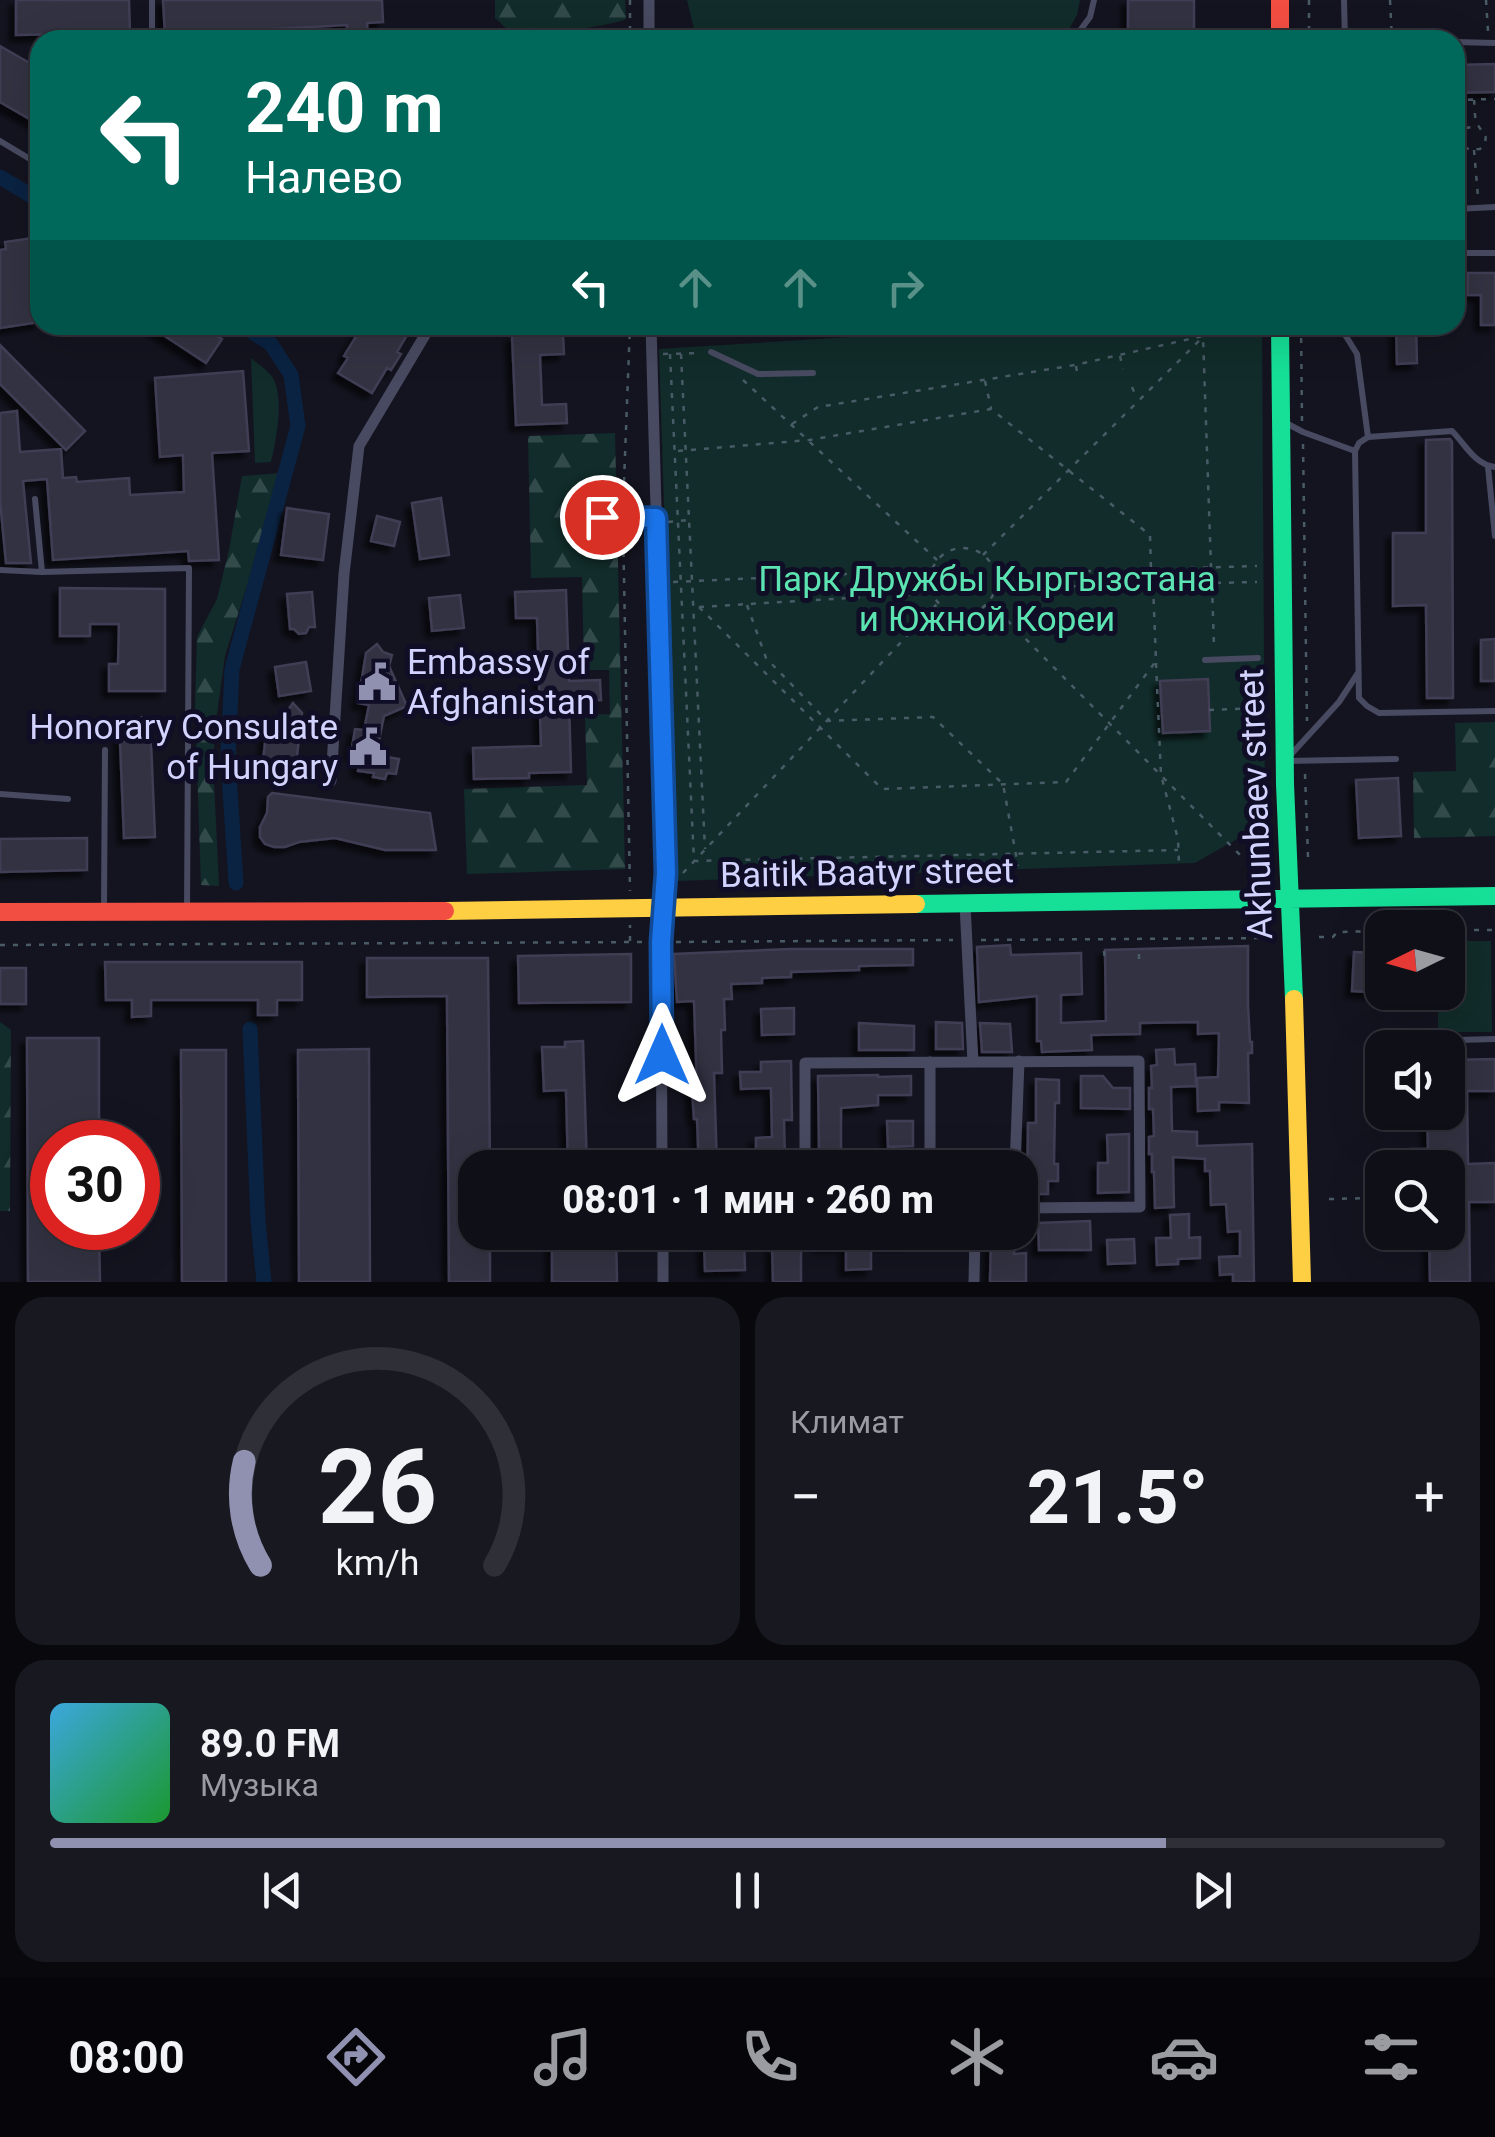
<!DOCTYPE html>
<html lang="ru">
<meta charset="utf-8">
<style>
body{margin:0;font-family:Roboto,sans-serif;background:#181821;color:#f1f3f6;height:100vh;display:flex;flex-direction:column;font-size:38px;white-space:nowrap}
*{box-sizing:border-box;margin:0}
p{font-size:32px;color:#9b9ca2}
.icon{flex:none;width:55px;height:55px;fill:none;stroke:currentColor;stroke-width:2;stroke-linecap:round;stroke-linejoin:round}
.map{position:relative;height:1282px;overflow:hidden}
.details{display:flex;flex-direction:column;gap:15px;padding:15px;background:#08080d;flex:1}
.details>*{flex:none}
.top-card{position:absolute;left:30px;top:30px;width:1435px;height:305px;border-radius:30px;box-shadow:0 10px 40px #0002,0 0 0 2px #2f2f37;background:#00695c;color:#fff;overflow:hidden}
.needle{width:65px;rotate:265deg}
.controls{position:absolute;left:1365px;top:910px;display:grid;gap:20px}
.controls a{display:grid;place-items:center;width:100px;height:100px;border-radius:20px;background:#0f0f18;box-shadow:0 10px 40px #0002,0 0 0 2px #2f2f37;font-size:50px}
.speed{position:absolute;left:30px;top:1120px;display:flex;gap:20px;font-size:50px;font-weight:700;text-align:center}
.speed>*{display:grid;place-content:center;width:130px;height:130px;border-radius:50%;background:#0f0f18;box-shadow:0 10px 40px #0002,0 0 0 2px #2f2f37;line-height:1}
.speed .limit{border:15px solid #d22;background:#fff;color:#111}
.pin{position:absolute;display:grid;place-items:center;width:85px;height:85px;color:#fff;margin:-42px;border:5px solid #fff;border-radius:50%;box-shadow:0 2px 10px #0007}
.me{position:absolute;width:110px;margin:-55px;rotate:0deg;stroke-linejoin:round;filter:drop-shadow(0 0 8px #0008)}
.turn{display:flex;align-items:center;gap:35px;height:210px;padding:0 50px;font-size:45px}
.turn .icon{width:130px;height:130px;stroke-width:2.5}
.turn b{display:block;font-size:70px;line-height:85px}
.lanes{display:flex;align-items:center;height:95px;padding:0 50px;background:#0003;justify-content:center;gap:50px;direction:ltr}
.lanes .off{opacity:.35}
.big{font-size:75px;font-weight:800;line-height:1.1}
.details .card{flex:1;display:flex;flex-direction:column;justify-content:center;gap:15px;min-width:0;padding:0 35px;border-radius:30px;background:#181821}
.details .dial{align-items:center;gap:0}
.dial svg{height:260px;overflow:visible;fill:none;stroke:#2f2f37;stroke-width:7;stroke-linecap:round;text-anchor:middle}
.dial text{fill:#f1f3f6;stroke:none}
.song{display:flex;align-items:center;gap:30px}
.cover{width:120px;height:120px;border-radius:15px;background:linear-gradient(135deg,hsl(200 70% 55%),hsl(130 70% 35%))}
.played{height:10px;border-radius:5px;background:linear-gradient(90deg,#9090b1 80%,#2f2f37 80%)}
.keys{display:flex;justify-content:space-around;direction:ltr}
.heat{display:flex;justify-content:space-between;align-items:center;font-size:55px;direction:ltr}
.details .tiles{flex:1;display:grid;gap:15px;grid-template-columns:1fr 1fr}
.card:last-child{grid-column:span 2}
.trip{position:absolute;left:458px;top:1150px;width:580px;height:100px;border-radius:30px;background:#0f0f18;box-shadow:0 10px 40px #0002,0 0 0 2px #2f2f37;font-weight:800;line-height:100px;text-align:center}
.tab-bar{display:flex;height:160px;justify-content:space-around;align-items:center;background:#06060a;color:#9b9ca2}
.tab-bar .icon{width:70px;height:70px}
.tab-bar .current{color:#9090b1}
.tab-bar b{font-size:45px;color:#f1f3f6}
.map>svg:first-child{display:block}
</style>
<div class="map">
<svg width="1495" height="1282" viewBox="0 0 1495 1282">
<defs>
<pattern id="forest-firs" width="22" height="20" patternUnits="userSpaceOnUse" patternTransform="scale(2.5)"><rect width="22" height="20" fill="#112c2a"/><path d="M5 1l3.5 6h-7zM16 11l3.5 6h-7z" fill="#334a4a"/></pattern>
<filter id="shadow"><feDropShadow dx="-6" dy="6" stdDeviation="2.5" flood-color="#0009"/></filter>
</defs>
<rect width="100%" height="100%" fill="#141420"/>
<!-- green -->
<path fill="#112c2a" d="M687,0H1080L1077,15L1063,40H700L694,29Z
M1045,325H1262L1265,823L1195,863L676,881L659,349Z
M251,358C257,363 265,368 270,374C286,392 276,441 271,462L255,463Z
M1448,941H1491L1492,1032H1438V993L1448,992Z"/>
<!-- forest -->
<path fill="url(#forest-firs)" d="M495,0H625L626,19C613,26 528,37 514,33C508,31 500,22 495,18Z
M615,433L625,869L467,874L464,789L587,785L585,715L610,714L609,670H584L582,577L531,578L528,436Z
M282,473L225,656L216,721L213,763L219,886L201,885L195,707L197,637L217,599L229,550L242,476Z
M1495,722V836L1414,838L1413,772L1456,771L1455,723Z
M0,1022L11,1030L10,1211H0Z"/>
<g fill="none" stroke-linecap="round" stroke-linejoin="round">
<!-- canal -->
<path stroke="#0a2342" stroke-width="15" d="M0,177L40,201
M236,883L228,758L232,669L298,426L291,375L271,344L241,325
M250,1029L258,1221L264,1282"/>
</g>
<!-- building -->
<path fill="#323242" stroke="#3f3e54" stroke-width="2.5" filter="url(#shadow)" d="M16,0H129L130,33L16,35Z
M163,0H382L383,22L367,23L368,40H347V25L165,35Z
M1128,0H1194V40H1128Z
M0,46L40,69V125L0,102Z
M1495,64V92L1455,93V65Z
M40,237V322L0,328V250L6,249L5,242Z
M1468,273H1495V325H1481V295H1467Z
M148,325H200L222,339L206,363Z
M363,325H413L397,352L401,354L391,370L387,368L372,393L338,373L348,358L344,356Z
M1396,325H1416L1417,363L1397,364Z
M563,334L564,354L540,355L542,405L566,404L567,423L516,425L512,336Z
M0,345L85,431L66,450L0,384Z
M243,371L249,451L212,453L219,560L189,561L188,551L53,560L47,479L23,481L31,563H6L0,500V413L17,411L20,452L61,449L63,478L76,477L77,482L129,478L130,495L184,492L183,455L160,457L155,378Z
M1450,439L1452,442L1453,698H1427L1426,605L1393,606V533H1426V440Z
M441,498L449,555L420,559L412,503Z
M287,508L329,514L323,560L281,555Z
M377,516L400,522L394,546L371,541Z
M60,588L165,589V691H109V664H118L119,624H90V636H60Z
M566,590L569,681L600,680L601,700L569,701L571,772L529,773V778L474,779L473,748L541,746L537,618H516L515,592Z
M312,592L315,627H309L306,633L299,634L294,629H290L287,594Z
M460,595L464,628L432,631L429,598Z
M1495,639V681H1481V640Z
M377,644L383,652L392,655L389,666L407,706L384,716L376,755L399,759L396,774L387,773L385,779L373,777L374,773L358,771L359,767L357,766L359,755L351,754L355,729L364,730L369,705L358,703L366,653Z
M306,662L311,691L279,696L275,667Z
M1208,679L1210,731L1163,733L1160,681Z
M293,703L302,713L296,765L263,760L268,719L283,720V717Z
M150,717L155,837L124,838L119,718Z
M1398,778L1401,836L1359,838L1356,780Z
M272,793L430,813L436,850H385L335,838L299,842L285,847H274L265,844L260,837V827L267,813L268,797Z
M87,838V870L0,872V839Z
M1010,945L1011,955L1081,953L1082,994L1061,995V1023L1106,1021L1105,950L1248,946V1005L1250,1042H1252V1053H1248L1249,1103L1219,1102V1110L1198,1111L1197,1078L1218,1077L1219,1033L1198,1034V1022L1140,1023V1034L1091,1035L1092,1050L1042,1052L1041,1041H1037V996L979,1002L977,947Z
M790,949H913V965L859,966V970L791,972V977L762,978V983L731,984L732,999H724L725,1030H721L722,1073H714L717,1168H699L697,1119H694L692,1090L697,1089L694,1001L677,1002L674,954Z
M1354,952L1382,953V993L1352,991Z
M631,954V1002L519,1003L518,956Z
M367,958H488L490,1168H475V1232H490V1282H449L447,996L367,997Z
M105,962H302V1000H277V1015H258V1000H151V1016L132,1017V1000H106Z
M0,968H26V1004H0Z
M794,1008V1034L762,1035L761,1009Z
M936,1022L962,1023L963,1049H936Z
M859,1023L914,1026V1050H859Z
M980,1023L1010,1024L1012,1052H982Z
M27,1038H99V1142H52V1228H99L100,1282H28Z
M583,1041L587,1168H568L566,1090L544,1091L542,1047H565V1042Z
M369,1049L370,1282H299L298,1050Z
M1174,1049L1175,1065L1195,1064L1196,1086L1171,1087L1172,1131L1197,1132V1146L1252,1144L1254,1282H1233V1274L1220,1275L1219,1257L1240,1256V1231L1228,1232L1226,1204L1211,1205L1210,1171H1205V1159L1173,1157L1174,1207L1155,1208L1154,1172H1152V1154H1149V1137L1154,1136L1153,1109H1149V1088H1152L1151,1066L1157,1065L1156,1050Z
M181,1050H226V1282H182Z
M1495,1059V1091H1467L1468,1164L1495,1163V1202H1469L1470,1282H1430L1429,1232H1448V1168H1412L1411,1149H1428L1427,1112H1448V1060Z
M791,1061L792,1120H784L785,1161L756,1162V1138L772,1137L771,1088L741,1089L740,1072H761V1062Z
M878,1075V1077L911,1076V1095H878V1105L841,1108V1150H819L818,1076Z
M1081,1076H1103L1113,1088H1130V1109L1081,1108Z
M1036,1079L1059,1080V1103H1055L1054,1164H1058V1181H1048V1194H1027L1028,1123H1036Z
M887,1121H913V1146L888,1147Z
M1129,1134V1192L1098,1193V1163H1108L1107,1135Z
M1189,1214V1238L1200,1237V1258L1178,1259V1264L1157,1265L1156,1238H1171L1170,1215Z
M1090,1221L1091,1250H1039L1038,1223Z
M552,1232H616L617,1282H552Z
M817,1232H906L907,1243L871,1244V1269L846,1270V1246H818Z
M991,1232H1014V1254L1026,1253V1282H990Z
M744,1235L745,1270L705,1271L704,1243H717V1236Z
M1134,1239L1135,1263L1108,1264L1107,1240Z
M801,1246V1282H773L772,1247Z"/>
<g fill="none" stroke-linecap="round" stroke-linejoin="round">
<!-- path -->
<path stroke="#495b66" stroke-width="2.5" stroke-dasharray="5 8" stroke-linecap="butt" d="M630,0V40
M1309,0V40
M1390,0L1392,40
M1486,0L1488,31
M1455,100L1495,99
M1474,100C1475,107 1474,117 1477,123C1482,135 1492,134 1480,149L1470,150L1463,146L1461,134L1466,128L1477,126
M1474,150L1478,197
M1301,325L1302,421
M663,354L700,353
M670,354L694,861L1178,850
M681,354L705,849
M1120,356L1123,369
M1076,366L1078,378
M743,380L937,560
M985,381L991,408
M1132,387L1137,399
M792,424L818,407L1075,365L1203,336L1211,567
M1303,444L1307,721
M678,451L809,440L991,409L1150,535L1151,569
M623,508L630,325
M668,522L689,520
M623,526L630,891
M930 581a33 33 0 1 1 66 0a33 33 0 1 1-66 0Z
M983,555L1215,325
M995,574L1257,566
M673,582L931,570
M1212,585L1214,647
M995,588L1257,582
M989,602L1245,860
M747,605L766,658L827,721L933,717L1003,784L1018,866
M699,607L882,789L1066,782L1156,661L1153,584
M699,607L932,593
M1156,663L1161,775L1178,839L1179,865
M1209,710L1258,708
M1305,774L1308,857
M683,873L938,603
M1448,930H1495
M1319,937H1333L1337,932L1382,931
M981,940L1264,938
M630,941V925
M676,942L953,940
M0,945L649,942
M1104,951L1105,960
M1139,959V950
M1329,1199L1372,1198"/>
<!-- lane -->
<path stroke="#484a61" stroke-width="6" d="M152,0V40
M1344,0L1345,40
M1073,40L1090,17L1094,0
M1455,42L1495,43
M0,141L40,165
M1455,209L1495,207
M1455,253H1495
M1339,325L1357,354L1368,437
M711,352L758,374L813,373
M1286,423L1303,432L1355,451
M1488,467L1495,536
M1495,467C1475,465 1465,444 1452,431L1368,437L1359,443L1355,451L1359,698L1367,706L1379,713L1495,711
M35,499L42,572
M601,517L655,518
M0,570L42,572L189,568L187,912
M1205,660L1258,658
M1358,673L1339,702L1285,761L1396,759
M0,794L68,799
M104,910L105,750
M1418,1041L1495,1039"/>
<!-- street -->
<path stroke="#484a61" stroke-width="11" d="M649,0V40
M651,325L666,873L661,942L662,1168
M331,781L344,574L359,446L431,325
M965,905L973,1062
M805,1168V1063L1139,1061L1140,1207L1020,1208
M930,1168V1062
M1015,1168L1019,1061
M663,1232V1282
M974,1282L975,1232"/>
<!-- fast -->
<path stroke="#16e098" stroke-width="18" d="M1280,325L1285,784L1294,999
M916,904L1495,896"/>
<!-- slow -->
<path stroke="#ffcf43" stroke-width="18" d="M445,911L916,904
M1294,999L1302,1282"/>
<!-- jam -->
<path stroke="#f24e42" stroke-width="18" d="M1280,0V40
M0,912L445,911"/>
</g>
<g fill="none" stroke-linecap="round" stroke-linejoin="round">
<!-- route casing -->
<g stroke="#114b97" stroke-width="25">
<path id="route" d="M602,517L656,518L666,873L661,942L662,1055"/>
</g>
<!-- route -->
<use href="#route" stroke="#1a73e8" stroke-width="18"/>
</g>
<!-- icons -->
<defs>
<g id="civic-bare" transform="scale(3)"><path d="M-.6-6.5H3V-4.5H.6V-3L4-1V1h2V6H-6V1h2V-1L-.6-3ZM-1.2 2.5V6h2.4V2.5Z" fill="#9090b1" stroke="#100e26" stroke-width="2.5" paint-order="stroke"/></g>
</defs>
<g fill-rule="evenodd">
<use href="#civic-bare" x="377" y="682"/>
<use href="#civic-bare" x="368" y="747"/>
</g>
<g text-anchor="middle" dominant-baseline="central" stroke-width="10" stroke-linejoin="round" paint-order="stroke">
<!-- park labels -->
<g font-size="35" fill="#5ce3b2" stroke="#100e26">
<text x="987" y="579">Парк Дружбы Кыргызстана<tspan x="987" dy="40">и Южной Кореи</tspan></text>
</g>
<!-- poi labels -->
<g font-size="35" fill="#d3d3ff" stroke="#100e26" text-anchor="start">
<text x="407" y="662">Embassy of<tspan x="407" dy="40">Afghanistan</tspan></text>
<text x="338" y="727" text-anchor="end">Honorary Consulate<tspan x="338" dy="40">of Hungary</tspan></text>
</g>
<!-- street labels -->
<g font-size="35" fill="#d3d3ff" stroke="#100e26">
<text transform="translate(1256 804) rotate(-92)">Akhunbaev street</text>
<text transform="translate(867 873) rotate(-1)">Baitik Baatyr street</text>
</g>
</g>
</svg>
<div class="controls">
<a><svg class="needle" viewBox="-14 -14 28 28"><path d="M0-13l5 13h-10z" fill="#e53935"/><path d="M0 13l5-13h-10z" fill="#9b9ca2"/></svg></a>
<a><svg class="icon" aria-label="sound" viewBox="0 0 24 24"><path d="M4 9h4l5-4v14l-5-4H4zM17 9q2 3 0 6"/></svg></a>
<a><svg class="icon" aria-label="search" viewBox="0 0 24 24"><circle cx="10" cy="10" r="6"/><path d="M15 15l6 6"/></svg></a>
</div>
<div class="speed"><div class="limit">30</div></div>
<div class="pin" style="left:602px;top:517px;background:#d93025"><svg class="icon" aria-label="arrive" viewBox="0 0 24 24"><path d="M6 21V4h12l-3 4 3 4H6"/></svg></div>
<svg class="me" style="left:662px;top:1055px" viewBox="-20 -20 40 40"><path d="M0-17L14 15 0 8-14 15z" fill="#1a73e8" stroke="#fff" stroke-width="4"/></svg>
<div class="trip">08:01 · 1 мин · 260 m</div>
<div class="top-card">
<div class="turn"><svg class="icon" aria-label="left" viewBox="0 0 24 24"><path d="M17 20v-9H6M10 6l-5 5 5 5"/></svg><div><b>240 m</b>Налево</div></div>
<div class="lanes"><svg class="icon" aria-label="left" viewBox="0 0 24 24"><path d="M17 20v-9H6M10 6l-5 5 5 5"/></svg><svg class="icon off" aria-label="ahead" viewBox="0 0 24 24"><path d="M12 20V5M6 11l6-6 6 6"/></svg><svg class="icon off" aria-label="ahead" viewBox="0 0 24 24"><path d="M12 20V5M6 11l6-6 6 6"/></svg><svg class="icon off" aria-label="right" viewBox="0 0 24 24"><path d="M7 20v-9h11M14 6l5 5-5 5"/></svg></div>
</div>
</div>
<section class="details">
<div class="tiles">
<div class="card dial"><svg viewBox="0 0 100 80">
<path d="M14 69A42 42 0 1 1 86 69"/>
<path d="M14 69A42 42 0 0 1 9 37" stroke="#9090b1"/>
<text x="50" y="56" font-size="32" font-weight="700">26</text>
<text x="50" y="72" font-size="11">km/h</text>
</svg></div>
<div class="card"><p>Климат</p>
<div class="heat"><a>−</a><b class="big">21.5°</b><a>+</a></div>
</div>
<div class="card">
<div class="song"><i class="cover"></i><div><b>89.0 FM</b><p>Музыка</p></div></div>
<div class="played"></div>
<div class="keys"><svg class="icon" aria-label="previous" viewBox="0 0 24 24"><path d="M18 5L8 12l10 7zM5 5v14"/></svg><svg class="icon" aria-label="pause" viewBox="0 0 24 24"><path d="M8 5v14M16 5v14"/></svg><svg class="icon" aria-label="next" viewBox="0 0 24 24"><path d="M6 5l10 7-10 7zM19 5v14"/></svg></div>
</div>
</div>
</section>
<nav class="tab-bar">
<b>08:00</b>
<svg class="icon current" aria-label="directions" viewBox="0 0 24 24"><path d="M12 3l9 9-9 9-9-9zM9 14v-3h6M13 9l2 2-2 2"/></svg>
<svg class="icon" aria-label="music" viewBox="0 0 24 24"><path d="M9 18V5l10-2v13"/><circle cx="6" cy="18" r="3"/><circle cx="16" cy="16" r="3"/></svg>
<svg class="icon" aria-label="phone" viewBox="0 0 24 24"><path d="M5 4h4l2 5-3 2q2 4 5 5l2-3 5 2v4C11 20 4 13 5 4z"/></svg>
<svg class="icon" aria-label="climate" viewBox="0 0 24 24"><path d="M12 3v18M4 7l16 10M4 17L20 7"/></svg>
<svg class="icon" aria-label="car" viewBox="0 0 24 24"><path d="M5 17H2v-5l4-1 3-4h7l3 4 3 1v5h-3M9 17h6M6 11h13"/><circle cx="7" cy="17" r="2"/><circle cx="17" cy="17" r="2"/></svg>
<svg class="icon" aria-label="filters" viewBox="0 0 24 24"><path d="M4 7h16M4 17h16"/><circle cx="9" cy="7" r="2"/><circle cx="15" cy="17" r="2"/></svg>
</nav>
